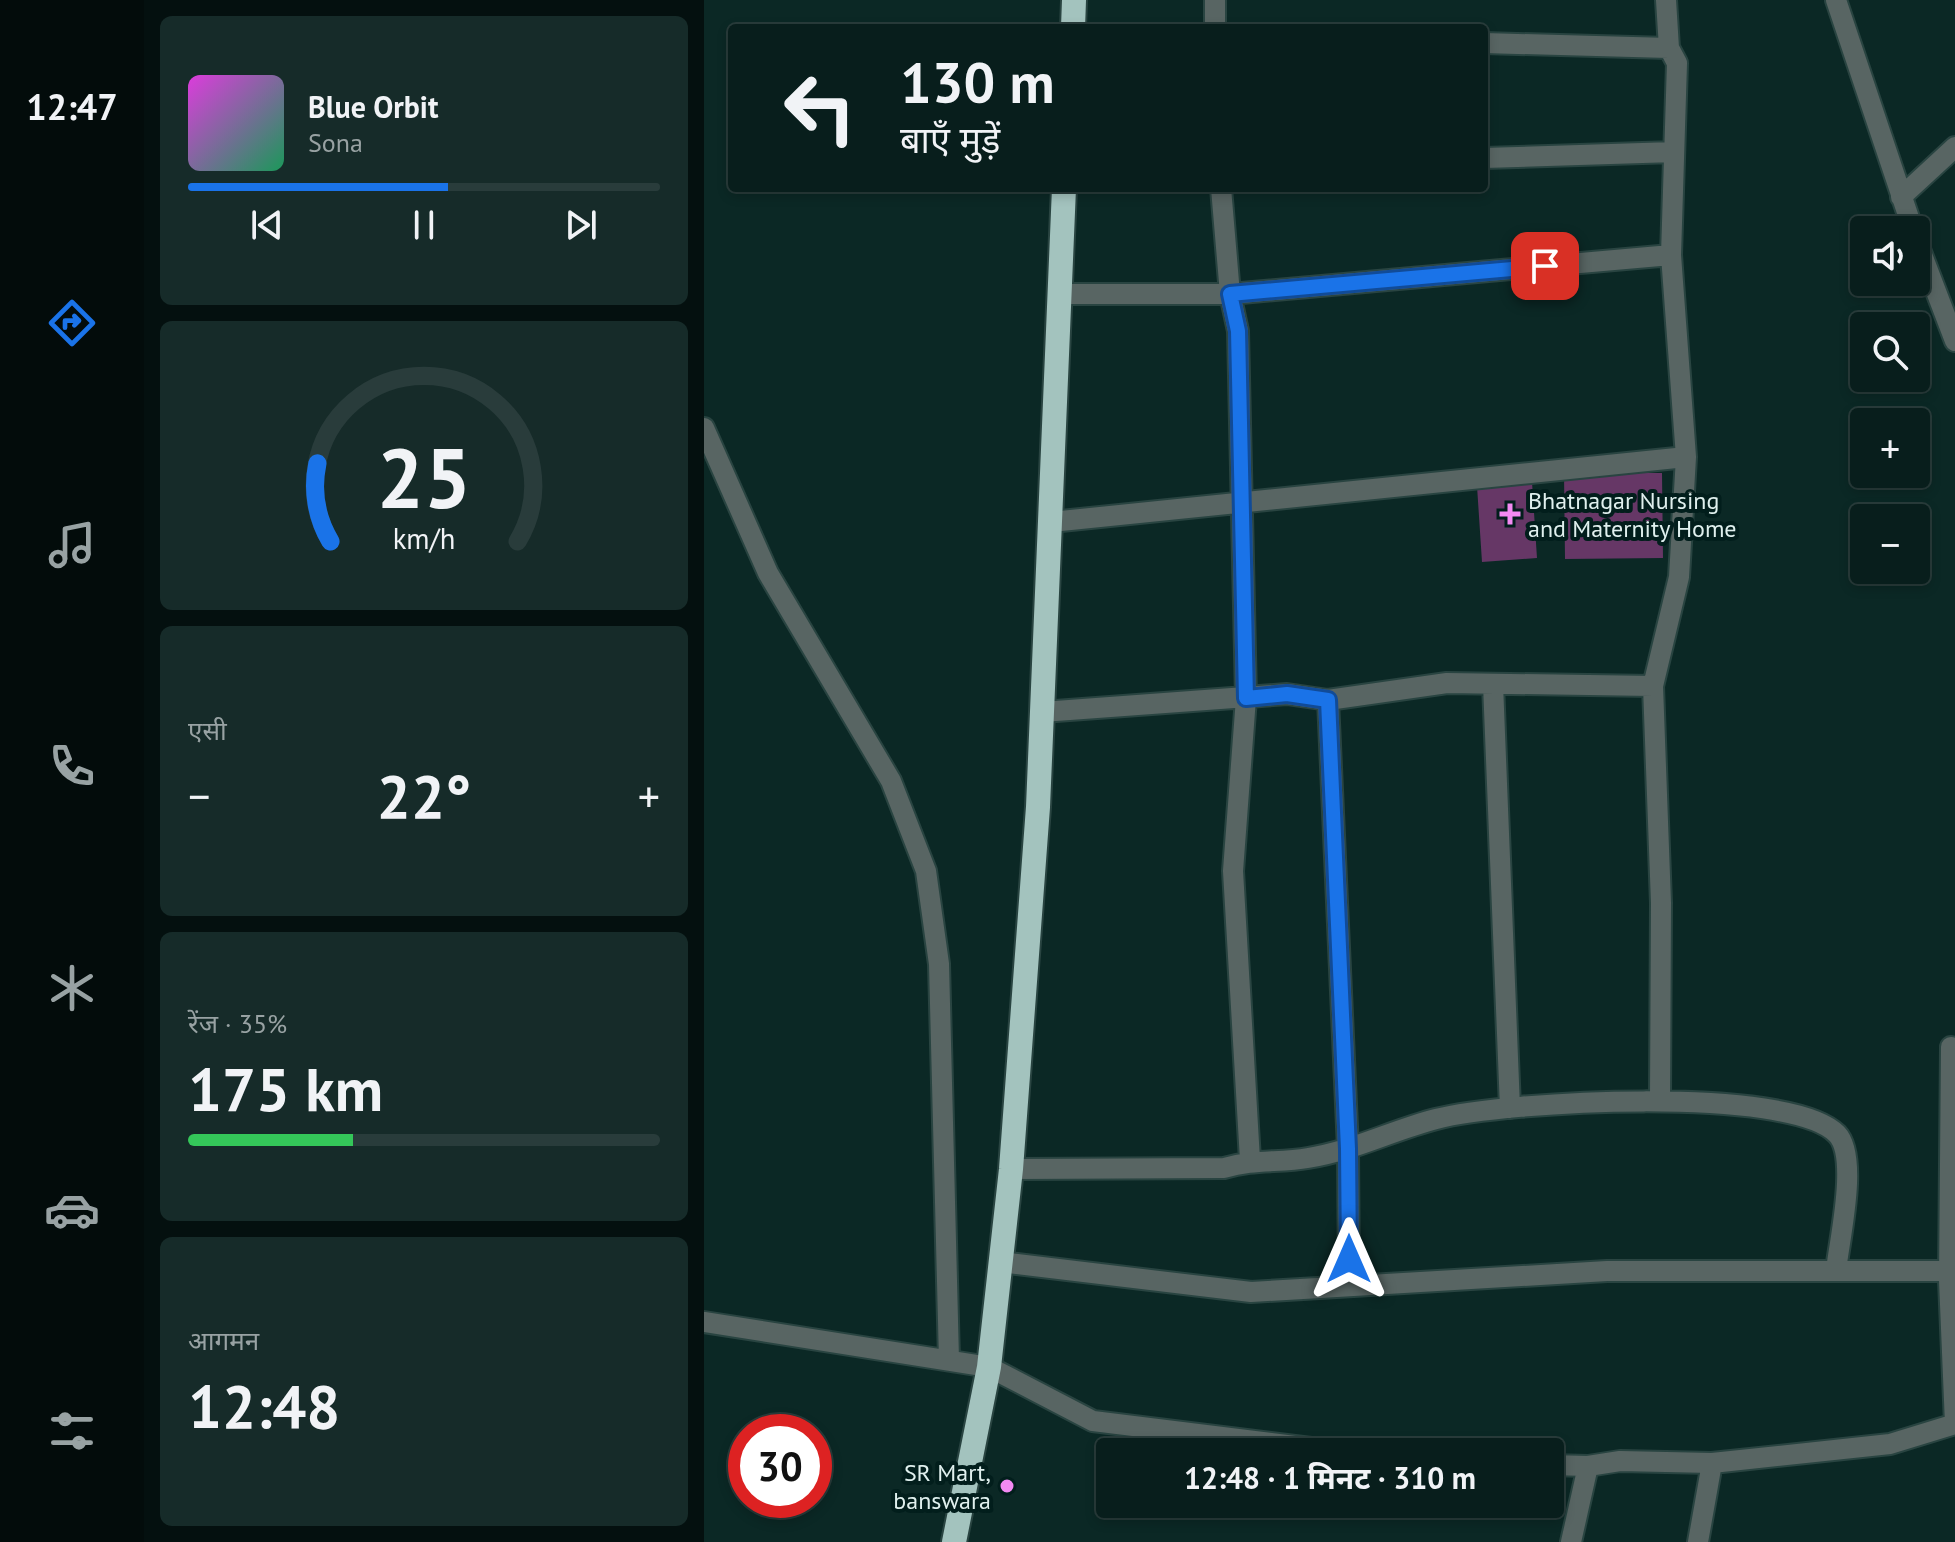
<!DOCTYPE html>
<html lang="hi">
<meta charset="utf-8">
<style>
body{margin:0;font-family:"PT Sans","Noto Sans Devanagari",sans-serif;background:#162b29;color:#f1f3f6;height:100vh;display:flex;flex-direction:column;font-size:30px;white-space:nowrap}
*{box-sizing:border-box;margin:0}
p{font-size:26px;color:#98a2a3}
.icon{flex:none;width:44px;height:44px;fill:none;stroke:currentColor;stroke-width:2;stroke-linecap:round;stroke-linejoin:round}
.map{position:relative;flex:1;overflow:hidden}
.side{display:flex;flex-direction:column;gap:16px;padding:16px;background:#04100f;width:560px}
.side>*{flex:none}
.hud{position:absolute;left:24px;top:24px;width:760px;height:168px;border-radius:8px;box-shadow:0 4px 12px #0003,0 0 0 2px #293c3b;background:#081e1c;color:#f1f3f6;overflow:hidden}
.fabs{position:absolute;left:1146px;top:216px;display:grid;gap:16px}
.fabs a{display:grid;place-items:center;width:80px;height:80px;border-radius:8px;background:#081e1c;box-shadow:0 4px 12px #0003,0 0 0 2px #293c3b;font-size:40px}
.speed{position:absolute;left:24px;top:1414px;display:flex;gap:16px;font-size:40px;font-weight:700;text-align:center}
.speed>*{display:grid;place-content:center;width:104px;height:104px;border-radius:50%;background:#081e1c;box-shadow:0 4px 12px #0003,0 0 0 2px #293c3b;line-height:1}
.speed .limit{border:12px solid #d22;background:#fff;color:#111}
.pin{position:absolute;display:grid;place-items:center;width:68px;height:68px;color:#fff;margin:-34px;border-radius:16px;box-shadow:0 4px 12px #0006}
.me{position:absolute;width:88px;margin:-44px;rotate:0deg;stroke-linejoin:round;filter:drop-shadow(0 0 6px #0008)}
.turn{display:flex;align-items:center;gap:28px;height:168px;padding:0 40px;font-size:36px}
.turn .icon{width:104px;height:104px;stroke-width:2.5}
.turn b{display:block;font-size:56px;line-height:68px}
.big{font-size:60px;font-weight:700;line-height:1.1}
.side .widget{flex:1;display:flex;flex-direction:column;justify-content:center;gap:12px;min-width:0;padding:0 28px;border-radius:12px;background:#162b29}
.side .dial{align-items:center;gap:0}
.dial svg{height:208px;overflow:visible;fill:none;stroke:#293c3b;stroke-width:7;stroke-linecap:round;text-anchor:middle}
.dial text{fill:#f1f3f6;stroke:none}
.song{display:flex;align-items:center;gap:24px}
.cover{width:96px;height:96px;border-radius:12px;background:linear-gradient(135deg,hsl(300 70% 55%),hsl(150 70% 35%))}
.played{height:8px;border-radius:4px;background:linear-gradient(90deg,#1a73e8 55%,#293c3b 55%)}
.keys{display:flex;justify-content:space-around;direction:ltr}
.heat{display:flex;justify-content:space-between;align-items:center;font-size:44px;direction:ltr}
.charge{height:12px;border-radius:6px;background:linear-gradient(90deg,#34c759 35%,#293c3b 0)}
.trip{position:absolute;left:392px;top:1438px;width:468px;height:80px;border-radius:8px;background:#081e1c;box-shadow:0 4px 12px #0003,0 0 0 2px #293c3b;font-weight:700;line-height:80px;text-align:center}
main{display:flex;flex:1;min-height:0}
.menu{display:flex;flex-direction:column;width:144px;justify-content:space-around;align-items:center;background:#030c0b;color:#98a2a3}
.menu .icon{width:56px;height:56px}
.menu .current{color:#1a73e8}
.menu b{font-size:36px;color:#f1f3f6}
.map>svg:first-child{display:block}
</style>
<main>
<nav class="menu">
<b>12:47</b>
<svg class="icon current" aria-label="directions" viewBox="0 0 24 24"><path d="M12 3l9 9-9 9-9-9zM9 14v-3h6M13 9l2 2-2 2"/></svg>
<svg class="icon" aria-label="music" viewBox="0 0 24 24"><path d="M9 18V5l10-2v13"/><circle cx="6" cy="18" r="3"/><circle cx="16" cy="16" r="3"/></svg>
<svg class="icon" aria-label="phone" viewBox="0 0 24 24"><path d="M5 4h4l2 5-3 2q2 4 5 5l2-3 5 2v4C11 20 4 13 5 4z"/></svg>
<svg class="icon" aria-label="climate" viewBox="0 0 24 24"><path d="M12 3v18M4 7l16 10M4 17L20 7"/></svg>
<svg class="icon" aria-label="car" viewBox="0 0 24 24"><path d="M5 17H2v-5l4-1 3-4h7l3 4 3 1v5h-3M9 17h6M6 11h13"/><circle cx="7" cy="17" r="2"/><circle cx="17" cy="17" r="2"/></svg>
<svg class="icon" aria-label="filters" viewBox="0 0 24 24"><path d="M4 7h16M4 17h16"/><circle cx="9" cy="7" r="2"/><circle cx="15" cy="17" r="2"/></svg>
</nav>
<section class="side">
<div class="widget">
<div class="song"><i class="cover"></i><div><b>Blue Orbit</b><p>Sona</p></div></div>
<div class="played"></div>
<div class="keys"><svg class="icon" aria-label="previous" viewBox="0 0 24 24"><path d="M18 5L8 12l10 7zM5 5v14"/></svg><svg class="icon" aria-label="pause" viewBox="0 0 24 24"><path d="M8 5v14M16 5v14"/></svg><svg class="icon" aria-label="next" viewBox="0 0 24 24"><path d="M6 5l10 7-10 7zM19 5v14"/></svg></div>
</div>
<div class="widget dial"><svg viewBox="0 0 100 80">
<path d="M14 69A42 42 0 1 1 86 69"/>
<path d="M14 69A42 42 0 0 1 9 39" stroke="#1a73e8"/>
<text x="50" y="56" font-size="32" font-weight="700">25</text>
<text x="50" y="72" font-size="11">km/h</text>
</svg></div>
<div class="widget"><p>एसी</p>
<div class="heat"><a>−</a><b class="big">22°</b><a>+</a></div>
</div>
<div class="widget"><p>रेंज · 35%</p><b class="big">175 km</b><div class="charge"></div></div>
<div class="widget"><p>आगमन</p><b class="big">12:48</b></div>
</section>
<div class="map">
<svg width="1251" height="1542" viewBox="0 0 1251 1542">
<rect width="100%" height="100%" fill="#0b2825"/>
<!-- building -->
<path fill="#663766" d="M860,473H958L959,558L861,559Z
M828,482L833,558L778,562L773,486Z"/>
<g fill="none" stroke-linecap="round" stroke-linejoin="round">
<!-- minor casing -->
<g stroke="#294441" stroke-width="24">
<path id="minor" d="M511,0V28
M1132,0L1209,230
M780,43L965,48
M780,158L970,152
M517,188L526,294L534,331L542,698L529,871L546,1160
M1197,197L1251,147
M1212,239L1251,341
M354,294H526L967,255
M0,428L64,573L187,781L222,871L235,964L245,1360
M347,522L982,457
M789,684L806,1108
M624,700L644,1149L645,1286
M338,712L583,694L624,700L743,683L949,686
M1247,1047L1245,1280L1251,1424
M956,1100L957,903L949,686L975,577L982,457L967,255L973,63L965,48L962,0
M307,1169L520,1168C549,1159 575,1163 604,1158C649,1151 689,1130 732,1119C800,1101 1085,1085 1133,1134C1155,1157 1135,1241 1132,1271
M296,1262L547,1292L903,1271H1251
M0,1322L285,1367L389,1421L639,1452
M846,1465L884,1466L916,1461L1008,1463L1186,1444L1251,1424
M867,1542L884,1466
M994,1542L1008,1463"/>
</g>
<!-- highway casing -->
<g stroke="#294441" stroke-width="28">
<path id="highway" d="M369,28L370,0
M250,1542L285,1367L307,1169L334,807L360,188"/>
</g>
<!-- minor -->
<use href="#minor" stroke="#586563" stroke-width="20"/>
<!-- highway -->
<use href="#highway" stroke="#a3c3be" stroke-width="24"/>
</g>
<g fill="none" stroke-linecap="round" stroke-linejoin="round">
<!-- route casing -->
<g stroke="#114b97" stroke-width="20">
<path id="route" d="M645,1259L644,1149L624,700L583,694L542,698L534,331L526,294L841,266"/>
</g>
<!-- route -->
<use href="#route" stroke="#1a73e8" stroke-width="14"/>
</g>
<!-- markers -->
<g fill="#f38af2" stroke="#021e1c" stroke-width="3">
<path d="M802 502h8v8h8v8h-8v8h-8v-8h-8v-8h8z"/>
<circle cx="303" cy="1486" r="8"/>
</g>
<g text-anchor="middle" dominant-baseline="central" stroke-width="8" stroke-linejoin="round" paint-order="stroke">
<!-- poi labels -->
<g font-size="24" fill="#e0f0ee" stroke="#021e1c" text-anchor="start">
<text x="824" y="500">Bhatnagar Nursing<tspan x="824" dy="28">and Maternity Home</tspan></text>
<text x="287" y="1472" text-anchor="end">SR Mart,<tspan x="287" dy="28">banswara</tspan></text>
</g>
</g>
</svg>
<div class="fabs">
<a><svg class="icon" aria-label="sound" viewBox="0 0 24 24"><path d="M4 9h4l5-4v14l-5-4H4zM17 9q2 3 0 6"/></svg></a>
<a><svg class="icon" aria-label="search" viewBox="0 0 24 24"><circle cx="10" cy="10" r="6"/><path d="M15 15l6 6"/></svg></a>
<a>+</a>
<a>−</a>
</div>
<div class="speed"><div class="limit">30</div></div>
<div class="pin" style="left:841px;top:266px;background:#d93025"><svg class="icon" aria-label="arrive" viewBox="0 0 24 24"><path d="M6 21V4h12l-3 4 3 4H6"/></svg></div>
<svg class="me" style="left:645px;top:1259px" viewBox="-20 -20 40 40"><path d="M0-17L14 15 0 8-14 15z" fill="#1a73e8" stroke="#fff" stroke-width="4"/></svg>
<div class="trip">12:48 · 1 मिनट · 310 m</div>
<div class="hud">
<div class="turn"><svg class="icon" aria-label="left" viewBox="0 0 24 24"><path d="M17 20v-9H6M10 6l-5 5 5 5"/></svg><div><b>130 m</b>बाएँ मुड़ें</div></div>
</div>
</div>
</main>
